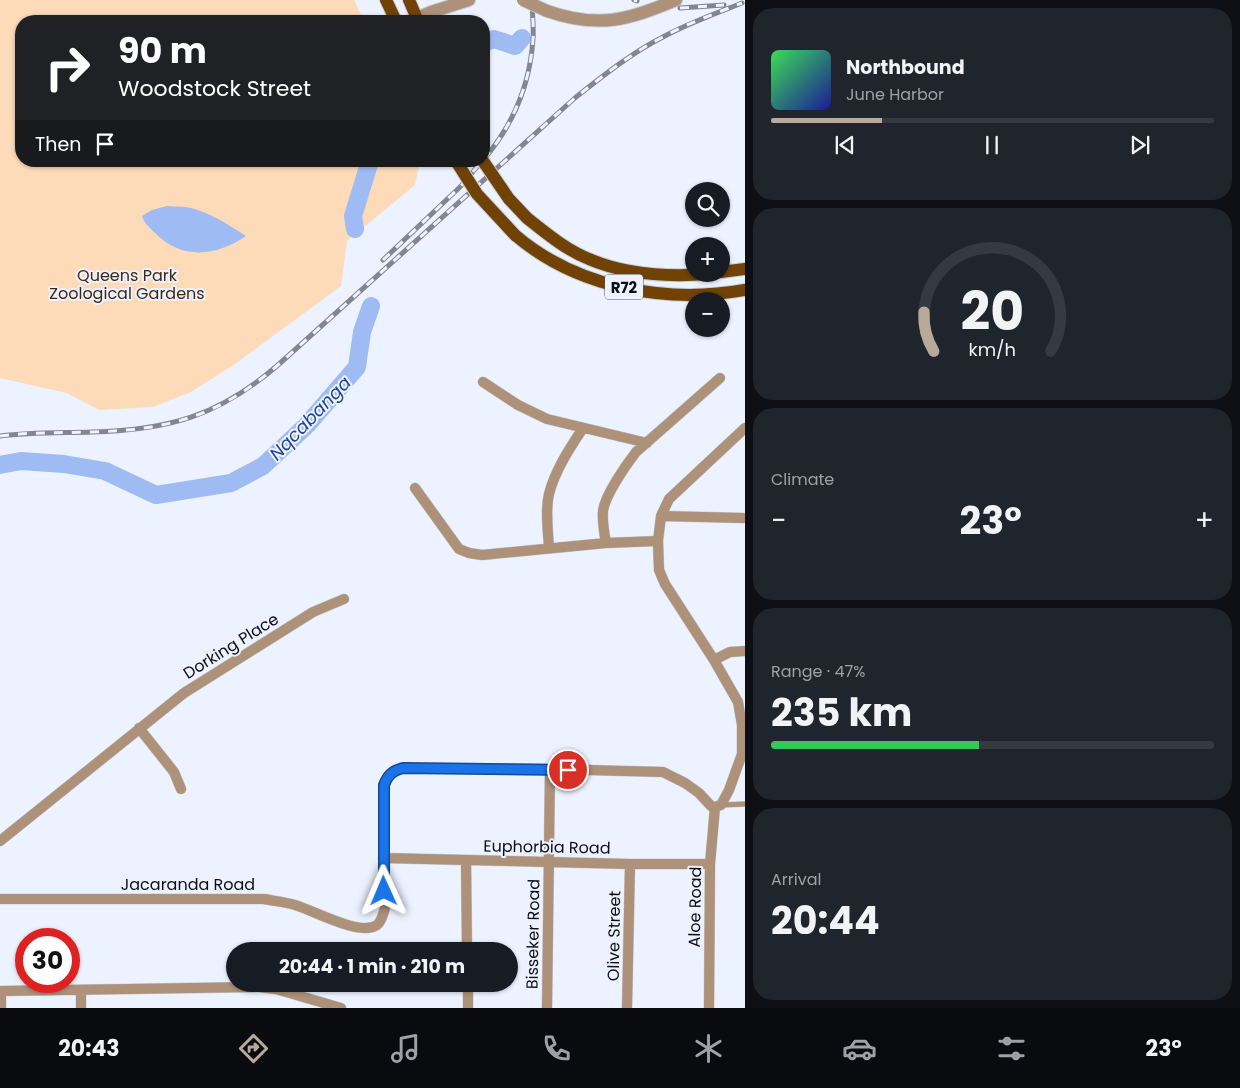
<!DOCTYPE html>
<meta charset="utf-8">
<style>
body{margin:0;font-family:Poppins,sans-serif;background:#20242c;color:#f1f3f6;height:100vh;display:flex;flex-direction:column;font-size:19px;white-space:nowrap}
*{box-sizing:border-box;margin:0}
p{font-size:16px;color:#9ea1a6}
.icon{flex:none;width:28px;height:28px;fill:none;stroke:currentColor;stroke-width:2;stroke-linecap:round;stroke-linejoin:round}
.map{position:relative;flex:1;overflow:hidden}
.details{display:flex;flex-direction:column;gap:8px;padding:8px;background:#0d0f14;width:495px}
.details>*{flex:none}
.hud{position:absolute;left:15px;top:15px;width:475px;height:152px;border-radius:20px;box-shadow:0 1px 4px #0004;background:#202124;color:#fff;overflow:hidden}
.tools{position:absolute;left:685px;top:182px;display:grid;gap:10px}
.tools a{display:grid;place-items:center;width:45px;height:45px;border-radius:50%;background:#171b24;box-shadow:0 1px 4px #0004;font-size:25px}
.speed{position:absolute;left:15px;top:928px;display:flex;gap:10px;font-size:25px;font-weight:700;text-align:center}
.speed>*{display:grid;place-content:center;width:65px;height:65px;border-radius:50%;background:#171b24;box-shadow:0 1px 4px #0004;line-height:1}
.speed .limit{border:8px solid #d22;background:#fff;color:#111}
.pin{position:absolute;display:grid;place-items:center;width:42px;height:42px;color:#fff;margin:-21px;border:2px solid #fff;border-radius:50%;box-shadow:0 1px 5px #0007}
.me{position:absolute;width:55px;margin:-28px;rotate:359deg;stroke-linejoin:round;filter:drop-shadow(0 0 4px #0008)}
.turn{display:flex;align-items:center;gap:18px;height:105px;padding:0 20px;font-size:22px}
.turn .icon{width:65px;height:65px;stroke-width:2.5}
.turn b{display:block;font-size:35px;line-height:42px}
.then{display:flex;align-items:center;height:48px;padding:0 20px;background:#0003;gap:10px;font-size:19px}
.big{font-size:38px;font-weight:700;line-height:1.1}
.details .card{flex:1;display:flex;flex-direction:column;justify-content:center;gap:8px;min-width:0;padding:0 18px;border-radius:20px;background:#20242c}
.details .dial{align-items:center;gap:0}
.dial svg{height:130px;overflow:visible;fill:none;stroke:#363941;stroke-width:7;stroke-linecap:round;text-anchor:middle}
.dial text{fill:#f1f3f6;stroke:none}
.song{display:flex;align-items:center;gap:15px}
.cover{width:60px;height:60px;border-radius:8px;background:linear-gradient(135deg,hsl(130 70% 55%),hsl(240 70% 35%))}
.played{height:5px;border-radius:2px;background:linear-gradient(90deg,#b8a99a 25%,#363941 25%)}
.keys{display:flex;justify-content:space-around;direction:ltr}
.heat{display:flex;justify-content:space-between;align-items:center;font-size:28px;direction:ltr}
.charge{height:8px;border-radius:4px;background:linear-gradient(90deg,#34c759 47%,#363941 0)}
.trip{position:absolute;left:226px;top:942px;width:292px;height:50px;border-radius:25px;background:#171b24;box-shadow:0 1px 4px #0004;font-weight:700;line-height:50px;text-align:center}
.tabs{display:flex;height:80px;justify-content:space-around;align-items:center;background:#090b0e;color:#9ea1a6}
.tabs .icon{width:35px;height:35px}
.tabs .active{color:#b8a99a}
.tabs b{font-size:22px;color:#f1f3f6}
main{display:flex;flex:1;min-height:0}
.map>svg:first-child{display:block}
</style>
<main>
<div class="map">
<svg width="745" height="1008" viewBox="0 0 745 1008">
<rect width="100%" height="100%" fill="#ecf2ff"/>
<!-- green -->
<path fill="#fddab8" d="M0,0H354L364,21H21V161H420L415,185L347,241L341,286L235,364L191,392L153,407L99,410L67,393L0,378Z"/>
<!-- water -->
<path fill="#9fbbf4" d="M167,206C175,207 184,206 191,208C211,213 229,225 246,236C215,257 181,260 154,232C149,227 144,223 142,216L152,210Z"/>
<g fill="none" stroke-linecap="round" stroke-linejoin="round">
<!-- river -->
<path stroke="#9fbbf4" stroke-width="18" d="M484,43L494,39L515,46L522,38
M355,229L353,216L370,161
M0,465L21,461L64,464L105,471L156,495L231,483L263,466L307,425L357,367L362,332L371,306"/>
<!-- service casing -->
<g stroke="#c8ced9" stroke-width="6">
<path id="service" d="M722,805L745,804"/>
</g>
<!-- minor casing -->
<g stroke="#c8ced9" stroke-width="11">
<path id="minor" d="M483,382L518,405L547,419L647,443
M415,488L459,549L469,553L482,555L606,543L658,541
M661,516L743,518
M606,543C604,532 602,521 603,511C605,495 626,465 636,452L720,378
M549,548C548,530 545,511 549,494C555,470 570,448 583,428
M714,660L730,652L745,651
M139,728L174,772L181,789
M0,841L184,693L313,612L344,599
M383,858L630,864H710
M466,860L467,951
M0,899H264C274,901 285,902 295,905C313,910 360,937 377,925C382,921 383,914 385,908L384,785C388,775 392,771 403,768L550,769L663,772L685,783L699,793L711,806L715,807L721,805L729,790L742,754V725L738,702L714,660L665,584L659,570L658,541L661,516L669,499L745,428
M468,984V1008
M81,990V1008
M0,991L259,987L276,989L341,1008
M1,991V1008
M547,1008L550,769
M627,1008L630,864
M709,1008L710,864L715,807"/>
</g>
<!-- tertiary casing -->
<g stroke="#c8ced9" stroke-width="14">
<path id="tertiary" d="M547,11C599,29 628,20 676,0
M410,21L431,12L469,0"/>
</g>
<!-- primary casing -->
<g stroke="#c8ced9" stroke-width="14">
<path id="primary" d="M386,0L396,21
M409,0L418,21
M527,218C546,233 566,250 589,259C626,275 668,277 708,274
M515,235C577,288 666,304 745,290
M721,272L745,269"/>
</g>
<!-- service -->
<use href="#service" stroke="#ad9178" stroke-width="5"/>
<!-- minor -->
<use href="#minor" stroke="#ad9178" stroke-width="10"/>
<!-- tertiary -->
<use href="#tertiary" stroke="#ad9178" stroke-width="12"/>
<!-- primary -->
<use href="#primary" stroke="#704205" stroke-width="12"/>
<!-- rail casing -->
<g stroke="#828690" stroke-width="5">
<path id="rail" d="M634,0L637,1
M680,8L724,5
M484,159C513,125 530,84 533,39C534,26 532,13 532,0
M383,260L460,187L482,161
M0,436C31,432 61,433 92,432C169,430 219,416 278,365L576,97C603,76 630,54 661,38C686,24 714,14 742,3"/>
</g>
<!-- rail -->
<use href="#rail" stroke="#ecf2ff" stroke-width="3" stroke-dasharray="9" stroke-linecap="butt"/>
<!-- tertiary-bridge casing -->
<g stroke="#c8ced9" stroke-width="14" stroke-linecap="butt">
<path id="tertiary-bridge" d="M523,0L547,11"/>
</g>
<!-- primary-bridge casing -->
<g stroke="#c8ced9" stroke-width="14" stroke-linecap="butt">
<path id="primary-bridge" d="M456,161L477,194L515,235
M483,161L509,199L527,218"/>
</g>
<!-- tertiary-bridge -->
<use href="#tertiary-bridge" stroke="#ad9178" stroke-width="12"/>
<!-- primary-bridge -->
<use href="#primary-bridge" stroke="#704205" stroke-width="12"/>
</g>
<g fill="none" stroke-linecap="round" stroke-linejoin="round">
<!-- route casing -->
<g stroke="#114b97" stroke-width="12">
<path id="route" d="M384,891V785C388,775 392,771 403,768L568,770"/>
</g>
<!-- route -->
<use href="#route" stroke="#1a73e8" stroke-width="9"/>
</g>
<g text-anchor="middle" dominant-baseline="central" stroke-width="4" stroke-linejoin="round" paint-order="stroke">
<!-- shield labels -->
<rect fill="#ecf2ff" stroke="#4f525a" stroke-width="1" x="605" y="274.5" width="38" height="25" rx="4"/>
<g font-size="15" font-weight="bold" fill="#0c0e13">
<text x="624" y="287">R72</text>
</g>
<!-- park labels -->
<g font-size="16" fill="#40270b" stroke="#ecf2ff">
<text x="127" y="275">Queens Park<tspan x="127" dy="18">Zoological Gardens</tspan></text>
</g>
<!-- street labels -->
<g font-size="16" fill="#0c0e13" stroke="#ecf2ff">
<text transform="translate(231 646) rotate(-32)">Dorking Place</text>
<text transform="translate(547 847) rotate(1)">Euphorbia Road</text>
<text x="188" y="884">Jacaranda Road</text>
<text transform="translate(695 907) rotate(-89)">Aloe Road</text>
<text transform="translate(533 934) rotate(-89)">Bisseker Road</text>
<text transform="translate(614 936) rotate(-89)">Olive Street</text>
</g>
<!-- water labels -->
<g font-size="18" font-style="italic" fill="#224495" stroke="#ecf2ff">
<text transform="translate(310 418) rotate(-46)">Nqcabanga</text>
</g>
</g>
</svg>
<div class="tools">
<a><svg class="icon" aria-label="search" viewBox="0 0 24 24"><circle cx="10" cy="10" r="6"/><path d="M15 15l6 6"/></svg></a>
<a>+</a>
<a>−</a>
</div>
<div class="speed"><div class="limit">30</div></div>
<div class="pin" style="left:568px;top:770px;background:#d93025"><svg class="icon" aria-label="arrive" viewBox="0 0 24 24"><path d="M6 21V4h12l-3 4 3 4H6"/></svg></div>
<svg class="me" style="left:384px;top:891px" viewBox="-20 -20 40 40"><path d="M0-17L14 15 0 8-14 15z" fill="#1a73e8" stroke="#fff" stroke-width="4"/></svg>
<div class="trip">20:44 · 1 min · 210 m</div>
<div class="hud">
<div class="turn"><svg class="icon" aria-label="right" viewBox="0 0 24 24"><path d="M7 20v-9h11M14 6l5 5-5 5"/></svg><div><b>90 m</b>Woodstock Street</div></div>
<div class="then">Then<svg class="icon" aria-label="arrive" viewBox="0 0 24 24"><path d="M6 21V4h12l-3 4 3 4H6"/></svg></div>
</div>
</div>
<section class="details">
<div class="card">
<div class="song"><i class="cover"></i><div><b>Northbound</b><p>June Harbor</p></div></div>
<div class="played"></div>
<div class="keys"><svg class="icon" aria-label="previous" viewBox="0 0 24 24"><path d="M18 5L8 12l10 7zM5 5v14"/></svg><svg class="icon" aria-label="pause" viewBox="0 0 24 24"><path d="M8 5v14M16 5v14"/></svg><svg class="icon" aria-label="next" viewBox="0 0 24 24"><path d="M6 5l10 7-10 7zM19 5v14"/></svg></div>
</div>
<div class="card dial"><svg viewBox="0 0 100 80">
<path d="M14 69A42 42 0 1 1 86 69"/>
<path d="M14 69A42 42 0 0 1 8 45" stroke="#b8a99a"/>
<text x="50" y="56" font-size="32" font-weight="700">20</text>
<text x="50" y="72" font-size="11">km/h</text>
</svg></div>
<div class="card"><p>Climate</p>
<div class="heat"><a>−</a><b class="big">23°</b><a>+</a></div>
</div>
<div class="card"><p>Range · 47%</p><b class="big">235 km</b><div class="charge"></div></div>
<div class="card"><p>Arrival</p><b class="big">20:44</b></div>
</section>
</main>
<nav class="tabs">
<b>20:43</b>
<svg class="icon active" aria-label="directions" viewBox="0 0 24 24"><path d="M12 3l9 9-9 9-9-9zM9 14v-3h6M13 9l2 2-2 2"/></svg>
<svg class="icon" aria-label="music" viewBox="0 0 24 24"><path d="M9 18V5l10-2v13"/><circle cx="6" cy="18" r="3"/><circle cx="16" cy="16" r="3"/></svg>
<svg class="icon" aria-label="phone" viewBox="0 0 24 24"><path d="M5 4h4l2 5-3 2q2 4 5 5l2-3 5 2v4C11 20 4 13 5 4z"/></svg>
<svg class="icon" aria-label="climate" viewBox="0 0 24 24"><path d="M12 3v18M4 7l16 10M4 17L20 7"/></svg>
<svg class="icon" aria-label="car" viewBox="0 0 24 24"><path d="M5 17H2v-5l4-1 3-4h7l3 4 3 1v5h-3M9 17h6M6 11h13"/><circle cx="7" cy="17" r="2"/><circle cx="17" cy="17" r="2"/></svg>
<svg class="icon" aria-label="filters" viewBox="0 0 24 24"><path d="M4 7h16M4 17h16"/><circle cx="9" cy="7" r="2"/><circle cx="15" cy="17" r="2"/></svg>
<b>23°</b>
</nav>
